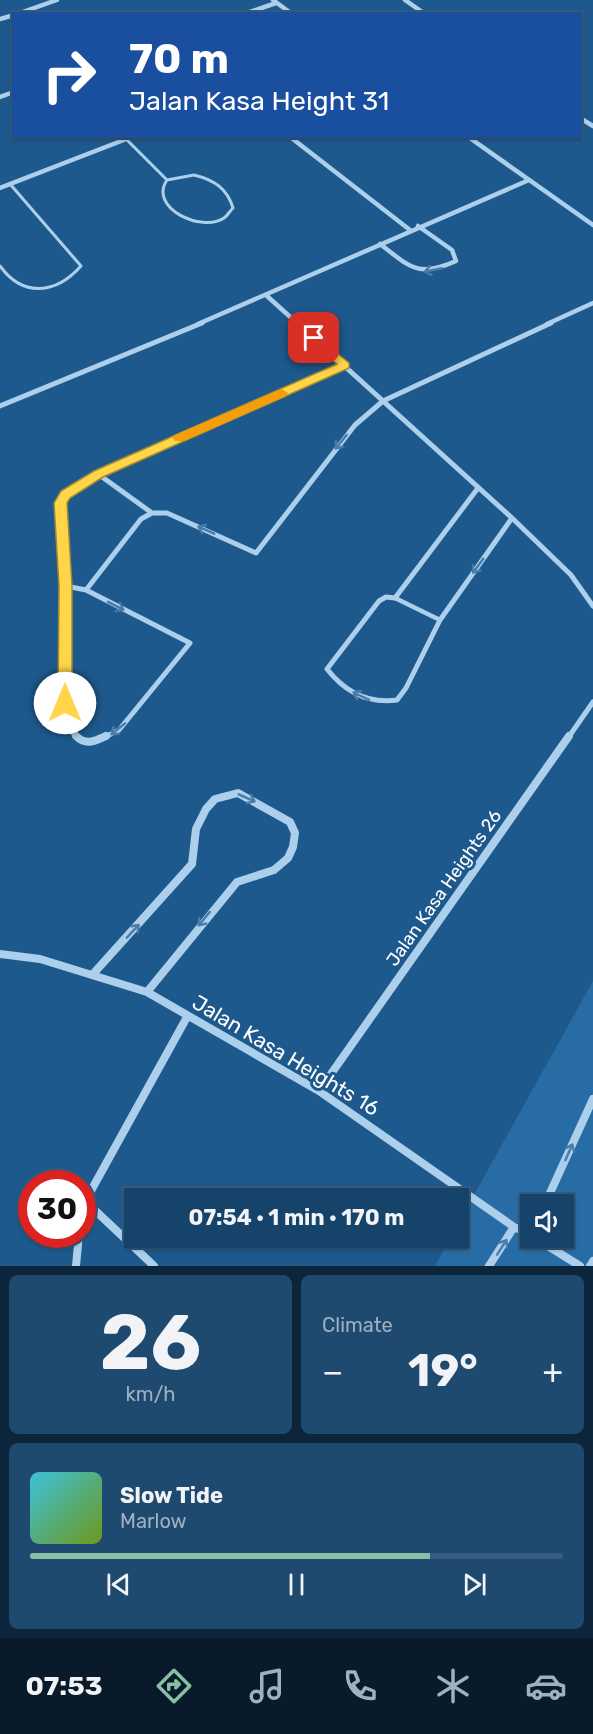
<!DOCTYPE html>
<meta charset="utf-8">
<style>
body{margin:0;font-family:Rubik,sans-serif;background:#1f4a70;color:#f1f3f6;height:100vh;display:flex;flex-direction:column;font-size:22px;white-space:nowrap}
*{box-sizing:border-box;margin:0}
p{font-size:20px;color:#9eb0c1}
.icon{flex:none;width:33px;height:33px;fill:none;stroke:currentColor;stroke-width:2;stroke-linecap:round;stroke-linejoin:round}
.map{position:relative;height:1266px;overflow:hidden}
.sheet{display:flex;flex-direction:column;gap:9px;padding:9px;background:#0c253a;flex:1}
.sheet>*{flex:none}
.guide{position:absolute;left:12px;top:12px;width:570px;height:126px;border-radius:0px;box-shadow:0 2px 4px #0004,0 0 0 2px #355c7e;background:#1a4fa0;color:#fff;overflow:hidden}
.tools{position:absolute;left:520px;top:1194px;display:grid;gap:12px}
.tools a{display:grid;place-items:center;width:54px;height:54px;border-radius:0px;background:#16436a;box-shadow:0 2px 4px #0004,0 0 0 2px #355c7e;font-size:30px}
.speed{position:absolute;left:18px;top:1170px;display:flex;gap:12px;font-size:30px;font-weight:700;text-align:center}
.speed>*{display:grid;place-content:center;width:78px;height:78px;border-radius:50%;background:#16436a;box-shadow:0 2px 4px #0004,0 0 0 2px #355c7e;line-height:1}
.speed .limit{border:9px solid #d22;background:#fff;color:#111}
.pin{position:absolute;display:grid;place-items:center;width:51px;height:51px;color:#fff;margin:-26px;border-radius:12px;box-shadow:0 3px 9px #0006}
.me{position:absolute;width:66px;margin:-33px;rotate:0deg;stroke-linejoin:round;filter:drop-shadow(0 0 4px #0008)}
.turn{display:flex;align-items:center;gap:21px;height:126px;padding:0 18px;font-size:27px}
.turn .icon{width:78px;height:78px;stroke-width:2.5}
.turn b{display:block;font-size:42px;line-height:51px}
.big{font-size:45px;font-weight:700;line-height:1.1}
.sheet .card{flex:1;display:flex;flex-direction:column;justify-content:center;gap:9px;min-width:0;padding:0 21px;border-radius:9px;background:#1f4a70}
.sheet .dial{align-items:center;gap:0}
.dial b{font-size:78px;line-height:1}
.song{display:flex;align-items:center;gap:18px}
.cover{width:72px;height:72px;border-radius:9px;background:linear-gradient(135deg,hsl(190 70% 55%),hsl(80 70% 35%))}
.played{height:6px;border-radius:3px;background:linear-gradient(90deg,#8abfa5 75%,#355c7e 75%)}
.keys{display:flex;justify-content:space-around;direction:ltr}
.heat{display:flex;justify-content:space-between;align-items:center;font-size:33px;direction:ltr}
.sheet .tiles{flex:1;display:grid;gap:9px;grid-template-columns:1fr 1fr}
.card:last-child{grid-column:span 2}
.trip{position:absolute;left:124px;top:1188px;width:345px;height:60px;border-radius:0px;background:#16436a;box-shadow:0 2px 4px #0004,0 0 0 2px #355c7e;font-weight:700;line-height:60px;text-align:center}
.tab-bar{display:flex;height:96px;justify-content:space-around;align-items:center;background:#091b2a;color:#9eb0c1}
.tab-bar .icon{width:42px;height:42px}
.tab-bar .on{color:#8abfa5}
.tab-bar b{font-size:27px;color:#f1f3f6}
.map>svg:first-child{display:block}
</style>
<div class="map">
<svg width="593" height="1266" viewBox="0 0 593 1266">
<rect width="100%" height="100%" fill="#1e598d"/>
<!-- green -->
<path fill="#286ca6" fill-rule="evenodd" d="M593,981V1266H435L450,1238H459V1222ZM531,1204H564V1238H531Z"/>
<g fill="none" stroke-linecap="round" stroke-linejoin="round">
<!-- service-far1 -->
<path stroke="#accfec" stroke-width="3" d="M126,139L167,180
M194,175C214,180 227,188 233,208C230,211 227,216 224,218C202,233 148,208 167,180Z
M0,266C23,298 56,294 81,266L10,184"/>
<!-- service -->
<path stroke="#accfec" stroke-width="4.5" d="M395,598L440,620"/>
<!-- minor-far2 -->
<path stroke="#accfec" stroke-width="4.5" d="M273,0L292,14
M405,0L425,14
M17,14L57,0
M244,14L276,3
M0,19L14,15
M0,97L14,92
M580,118L593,126
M289,136L410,230
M467,136L593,225
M0,188L134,136
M380,244C410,267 418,278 456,261L452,250L418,226
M267,296L298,324
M198,324L529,180
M547,324L593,303"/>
<!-- minor-far1 -->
<path stroke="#accfec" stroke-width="5" d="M297,323L512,518L571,575L593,606
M0,406L202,323
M98,474L152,513
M478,488L395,598L386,597L379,601L327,669C345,692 367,704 397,700L406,688L440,620L512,518
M66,586L86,590
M78,738L71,731L65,703L66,586L60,503L74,488L98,474L345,365
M103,738L119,730L190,643L86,590L141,519L152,513H167L256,553L355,425L383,401L551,323
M568,738L593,702"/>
<!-- minor -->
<path stroke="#accfec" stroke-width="8" d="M76,736C86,746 95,741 106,736
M0,954L40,959L147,992L319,1091L514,1227L531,1235
M93,974L192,864L196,829L206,809L215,799L238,793L290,822L295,833L293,847L288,858L274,870L237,882L147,992
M319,1091L569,736
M84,1200L154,1266
M545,1204L593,1099
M82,1207L187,1017
M535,1238L580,1266
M76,1266L79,1234
M489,1266L514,1227
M590,1266L593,1261"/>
</g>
<!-- one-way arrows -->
<defs><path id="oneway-shaft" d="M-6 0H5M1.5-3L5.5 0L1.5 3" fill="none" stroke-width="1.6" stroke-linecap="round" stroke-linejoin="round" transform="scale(1.5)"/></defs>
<g stroke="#497caa">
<use href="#oneway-shaft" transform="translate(433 270) rotate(169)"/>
<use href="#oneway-shaft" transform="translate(341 442) rotate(129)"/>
<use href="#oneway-shaft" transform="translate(206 530) rotate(-156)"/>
<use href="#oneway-shaft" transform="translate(478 566) rotate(126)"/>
<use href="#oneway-shaft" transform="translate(116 606) rotate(27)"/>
<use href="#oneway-shaft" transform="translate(361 696) rotate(-155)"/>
<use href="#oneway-shaft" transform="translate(118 729) rotate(141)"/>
<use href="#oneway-shaft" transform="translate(247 798) rotate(24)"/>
<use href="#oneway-shaft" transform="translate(204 919) rotate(129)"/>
<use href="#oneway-shaft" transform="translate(133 931) rotate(-47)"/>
<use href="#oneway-shaft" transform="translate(569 1152) rotate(-66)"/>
<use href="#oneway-shaft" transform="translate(502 1247) rotate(-57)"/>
</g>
<!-- route -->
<path fill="#ffd54a" stroke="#a68a30" stroke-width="1.5" d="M314,334L349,363V368L103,477L70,498L67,503L72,586V703L70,707H60L58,703L59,586L54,503L61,491L94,471L337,364L309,340V335Z"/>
<!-- slow -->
<path fill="#f59e0b" d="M282,389L288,393L286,396L184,441H175L173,438L175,435Z"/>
<g text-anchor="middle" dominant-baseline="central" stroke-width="6" stroke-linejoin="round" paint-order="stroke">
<!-- street labels -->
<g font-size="18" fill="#fff" stroke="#1e598d">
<text transform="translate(444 888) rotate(-55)">Jalan Kasa Heights 26</text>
</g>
<!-- near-street labels -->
<g font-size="21" fill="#fff" stroke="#1e598d">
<text transform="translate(286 1055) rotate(31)">Jalan Kasa Heights 16</text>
</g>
</g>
</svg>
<div class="tools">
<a><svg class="icon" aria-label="sound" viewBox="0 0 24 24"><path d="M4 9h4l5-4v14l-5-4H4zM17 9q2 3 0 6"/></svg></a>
</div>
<div class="speed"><div class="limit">30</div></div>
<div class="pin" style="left:314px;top:338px;background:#d93025"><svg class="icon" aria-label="arrive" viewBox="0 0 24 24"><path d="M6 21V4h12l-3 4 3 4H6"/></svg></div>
<svg class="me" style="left:65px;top:703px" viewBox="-20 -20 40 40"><circle r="19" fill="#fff"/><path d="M0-13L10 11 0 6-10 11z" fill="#ffd54a"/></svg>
<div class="trip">07:54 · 1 min · 170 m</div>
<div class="guide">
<div class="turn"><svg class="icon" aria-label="right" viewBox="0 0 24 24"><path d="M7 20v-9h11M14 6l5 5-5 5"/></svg><div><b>70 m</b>Jalan Kasa Height 31</div></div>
</div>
</div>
<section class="sheet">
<div class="tiles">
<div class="card dial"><b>26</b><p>km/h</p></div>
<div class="card"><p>Climate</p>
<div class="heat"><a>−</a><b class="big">19°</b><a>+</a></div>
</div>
<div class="card">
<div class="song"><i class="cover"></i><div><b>Slow Tide</b><p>Marlow</p></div></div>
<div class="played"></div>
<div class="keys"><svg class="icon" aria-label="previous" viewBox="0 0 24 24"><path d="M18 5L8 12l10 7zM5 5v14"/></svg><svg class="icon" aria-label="pause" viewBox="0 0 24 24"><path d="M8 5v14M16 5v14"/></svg><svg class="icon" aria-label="next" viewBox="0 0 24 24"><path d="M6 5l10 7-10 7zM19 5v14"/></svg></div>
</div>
</div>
</section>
<nav class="tab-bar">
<b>07:53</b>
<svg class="icon on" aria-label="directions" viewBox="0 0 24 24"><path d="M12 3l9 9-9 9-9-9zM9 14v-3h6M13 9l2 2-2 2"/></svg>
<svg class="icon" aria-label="music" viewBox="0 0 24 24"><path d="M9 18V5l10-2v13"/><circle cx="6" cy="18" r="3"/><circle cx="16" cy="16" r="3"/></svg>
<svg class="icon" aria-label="phone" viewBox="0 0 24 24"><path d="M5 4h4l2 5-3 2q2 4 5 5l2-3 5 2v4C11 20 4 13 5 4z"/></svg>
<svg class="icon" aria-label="climate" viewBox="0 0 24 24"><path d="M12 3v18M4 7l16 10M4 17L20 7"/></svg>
<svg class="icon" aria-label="car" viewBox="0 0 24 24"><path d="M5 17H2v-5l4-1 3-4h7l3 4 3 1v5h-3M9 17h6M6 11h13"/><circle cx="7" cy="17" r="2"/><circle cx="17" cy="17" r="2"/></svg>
</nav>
